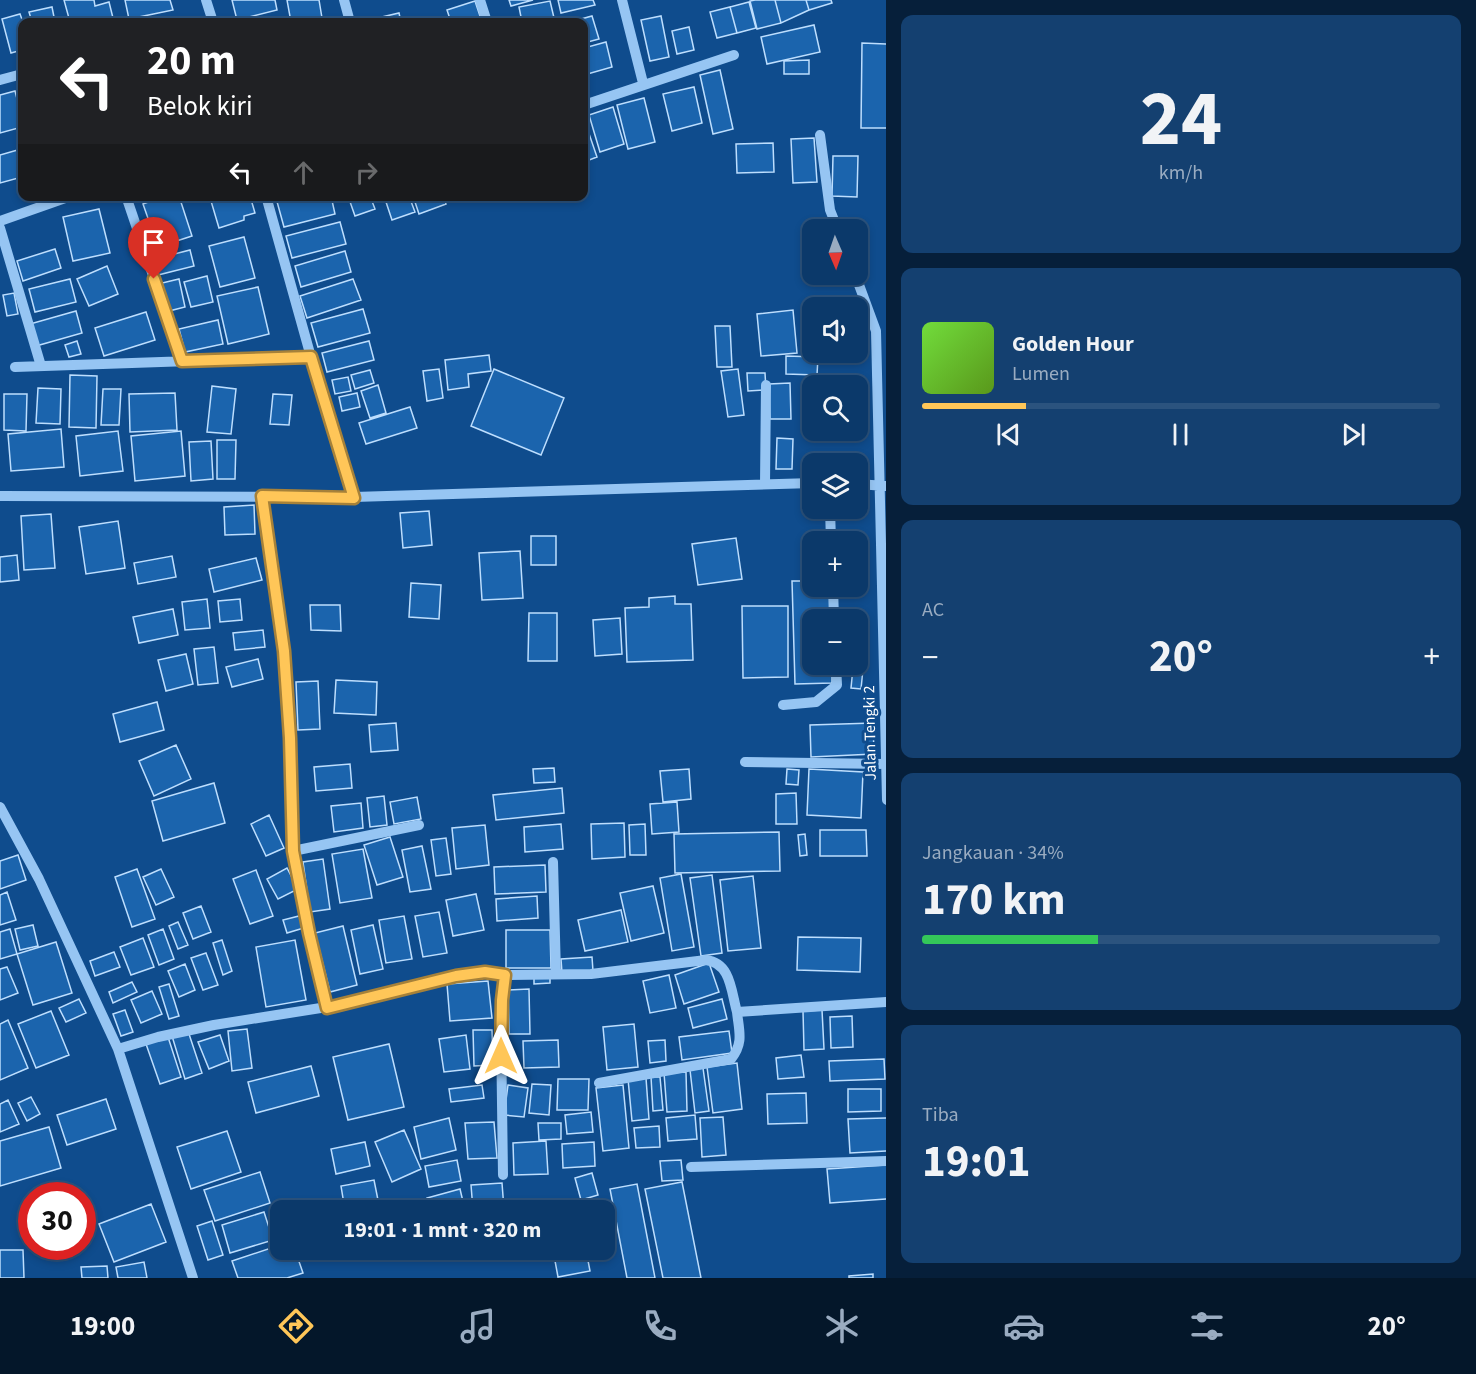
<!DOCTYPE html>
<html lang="id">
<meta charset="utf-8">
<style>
body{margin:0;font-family:"Source Sans 3",sans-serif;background:#144070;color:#f1f3f6;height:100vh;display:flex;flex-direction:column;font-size:22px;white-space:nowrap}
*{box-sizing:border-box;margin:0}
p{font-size:20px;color:#9aacc1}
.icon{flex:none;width:33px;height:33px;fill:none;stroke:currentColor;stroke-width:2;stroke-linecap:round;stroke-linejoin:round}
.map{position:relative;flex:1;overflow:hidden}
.side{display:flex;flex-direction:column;gap:15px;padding:15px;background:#061f3a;width:590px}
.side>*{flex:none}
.banner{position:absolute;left:18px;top:18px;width:570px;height:183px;border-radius:12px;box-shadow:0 3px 9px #0003,0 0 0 2px #2b537e;background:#202124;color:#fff;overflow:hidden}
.needle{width:39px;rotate:178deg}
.controls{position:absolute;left:802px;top:219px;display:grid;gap:12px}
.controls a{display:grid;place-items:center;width:66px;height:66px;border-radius:12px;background:#0b396a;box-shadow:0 3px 9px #0003,0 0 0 2px #2b537e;font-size:30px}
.speed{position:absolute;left:18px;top:1182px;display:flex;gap:12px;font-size:30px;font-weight:700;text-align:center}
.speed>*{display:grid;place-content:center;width:78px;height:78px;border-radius:50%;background:#0b396a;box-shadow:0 3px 9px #0003,0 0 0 2px #2b537e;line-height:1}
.speed .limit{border:9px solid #d22;background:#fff;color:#111}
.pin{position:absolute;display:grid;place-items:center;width:51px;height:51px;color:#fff;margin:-62px -26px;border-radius:50% 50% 50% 0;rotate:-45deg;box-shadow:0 0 6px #0007}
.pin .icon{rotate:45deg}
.me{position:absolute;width:66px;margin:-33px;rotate:0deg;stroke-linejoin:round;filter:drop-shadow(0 0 4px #0008)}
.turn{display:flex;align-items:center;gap:21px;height:126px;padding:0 30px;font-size:27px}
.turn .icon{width:78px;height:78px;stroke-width:2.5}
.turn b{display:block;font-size:42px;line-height:51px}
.lanes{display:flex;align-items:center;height:57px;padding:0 30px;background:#0003;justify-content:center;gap:30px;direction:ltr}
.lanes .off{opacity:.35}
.big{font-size:45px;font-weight:700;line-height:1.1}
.side .tile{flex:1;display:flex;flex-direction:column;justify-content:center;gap:9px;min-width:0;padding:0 21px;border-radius:12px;background:#144070}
.side .dial{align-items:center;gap:0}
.dial b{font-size:78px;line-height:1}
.song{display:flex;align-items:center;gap:18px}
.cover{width:72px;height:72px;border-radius:9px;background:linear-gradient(135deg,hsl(100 70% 55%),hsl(90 70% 35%))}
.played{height:6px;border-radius:3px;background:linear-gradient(90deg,#ffc658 20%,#2b537e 20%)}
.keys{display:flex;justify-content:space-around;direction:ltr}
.heat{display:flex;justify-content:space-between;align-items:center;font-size:33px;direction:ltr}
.charge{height:9px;border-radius:4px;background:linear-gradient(90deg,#34c759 34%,#2b537e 0)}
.trip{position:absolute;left:270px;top:1200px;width:345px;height:60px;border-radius:12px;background:#0b396a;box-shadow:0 3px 9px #0003,0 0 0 2px #2b537e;font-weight:700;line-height:60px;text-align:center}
.tabs{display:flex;height:96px;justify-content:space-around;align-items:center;background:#04172a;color:#9aacc1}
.tabs .icon{width:42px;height:42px}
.tabs .active{color:#ffc658}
.tabs b{font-size:27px;color:#f1f3f6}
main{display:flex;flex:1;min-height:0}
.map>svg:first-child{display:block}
</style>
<main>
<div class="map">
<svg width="887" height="1278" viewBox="0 0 887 1278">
<rect width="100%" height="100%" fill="#0f4c8d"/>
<!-- building -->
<path fill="#1b64ad" stroke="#bddefe" stroke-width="1.5" d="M64,0H94L95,6L109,2L114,22H70Z
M125,0H170L173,10L129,19Z
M232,0H275L277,10L237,20Z
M287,0H319L322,18L291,22Z
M509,0H533L511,6Z
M558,0H593L595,5L561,13Z
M755,0H775L781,23L757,29L750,1Z
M775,0H806L809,10L781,23Z
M806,0H831L832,3L809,10Z
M475,1L482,22H451L447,10Z
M550,1L555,22H522L519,7Z
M749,2L756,28L737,33L730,7Z
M52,7L55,22H32L29,12Z
M730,7L737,33L717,38L710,12Z
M399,13L401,22H366L365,21Z
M20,14L23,22L22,50L11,53L2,19Z
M592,16L599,39L584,43V22H570Z
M661,16L669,57L650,61L641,20Z
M280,17L282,22H262Z
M814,25L820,52L767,64L761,37Z
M689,27L694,50L677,54L672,31Z
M606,42L612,67L584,75V48Z
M862,43L887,44V128H861Z
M809,60V74H784V61Z
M720,70L733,129L713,134L700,75Z
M694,87L702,123L672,131L663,94Z
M15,91L22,118V127L0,133V95Z
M644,98L655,142L628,149L617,105Z
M613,107L624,144L600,152L589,115Z
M584,119L597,157L584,162Z
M814,138L817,182L793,183L791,139Z
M773,143L774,172L737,173L736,144Z
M21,149L22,177L0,183V155Z
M833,156H858L857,197L832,196Z
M164,196H179L192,236L158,247L143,204Z
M225,196H239L240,199L250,196L255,213L244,216V220L219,228L211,201Z
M281,196H331L335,214L284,227L276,198Z
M348,196H370L375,209L355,216Z
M384,196H409L415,212L392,220Z
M413,196H443L446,204L419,214Z
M452,196H468L454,202Z
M99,209L110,253L73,261L63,217Z
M340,222L346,244L292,258L286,236Z
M244,237L255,278L220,287L209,246Z
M55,249L61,268L23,281L17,261Z
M190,250L194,266L158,275L155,259Z
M345,251L351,272L301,287L295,266Z
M107,266L118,294L89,306L77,279Z
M207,276L213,302L191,307L184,282Z
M70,279L76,302L35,312L29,289Z
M179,279L185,307L169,311L162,283Z
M353,279L361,300L307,318L300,296Z
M258,287L269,334L228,344L217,296Z
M14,293L18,314L7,316L3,295Z
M363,309L370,333L318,347L311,323Z
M793,310L797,353L761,356L757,314Z
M76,311L82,333L36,346L30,324Z
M146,312L155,340L104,356L95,328Z
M218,320L223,344L185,352L179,329Z
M715,326H730L732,367H717Z
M77,341L81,354L69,357L65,345Z
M369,341L374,360L327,372L322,353Z
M489,355L491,371L468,374L469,387L448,390L445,360Z
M786,356L818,357L817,375L786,374Z
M439,369L443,398L427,401L423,371Z
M494,369L564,398L541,455L471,426Z
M738,369L744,415L728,417L721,371Z
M370,370L374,383L355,389L351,375Z
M747,373H765L766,390L748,391Z
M70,375L97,376L96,428L69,427Z
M348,377L351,391L335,394L332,380Z
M850,380L851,386H827L826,382Z
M790,383L791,419H770L769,384Z
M378,385L386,413L370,418L361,391Z
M212,386L236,389L231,434L207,432Z
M38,388L61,389L60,424L36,423Z
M103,389H121L119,425H101Z
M175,393L177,430L130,432L129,394Z
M357,393L360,407L342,411L339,397Z
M4,394H27L26,431L4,430Z
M273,394L292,395L289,425L270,424Z
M813,394V414H804V395Z
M410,407L417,428L366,444L359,423Z
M61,429L64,467L11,471L8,434Z
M118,431L123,471L80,476L76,436Z
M181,431L185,476L135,481L131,436Z
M777,438L793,439L792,469H776Z
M217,440H236L235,479H217Z
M211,441L213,479L191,481L189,442Z
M254,505L255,534L225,535L224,507Z
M429,511L432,545L403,548L400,513Z
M51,514L55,568L24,570L21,516Z
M118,521L125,568L86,574L79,527Z
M531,536H556V565H531Z
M736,538L742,579L698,585L692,544Z
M520,551L523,598L482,600L479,553Z
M17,555L19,580L0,582V557Z
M172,556L176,577L138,584L134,563Z
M256,558L262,580L214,592L209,569Z
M792,581H813V586H830L831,620H813V664H832V683L795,684Z
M411,583L441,585L439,619L409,617Z
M675,596V604H691L693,660L627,662L625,608L649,607V598Z
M207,599L210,628L185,630L182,602Z
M240,599L242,620L220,622L218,601Z
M310,605H340L341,631L311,630Z
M742,606H788V677L743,678Z
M173,609L178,635L139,643L133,617Z
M529,613H557V661H528Z
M620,618L622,654L595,656L593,620Z
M263,630L265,647L235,650L233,633Z
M214,647L218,683L198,685L194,649Z
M186,654L193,684L166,691L158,660Z
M258,659L263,679L232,687L226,667Z
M853,668L863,669L861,689L851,688Z
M336,680L377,682L376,715L334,713Z
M318,681L320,729L298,730L296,682Z
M157,702L164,730L120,742L113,714Z
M396,723L398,750L371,752L369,725Z
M873,723L874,754L811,757L810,725Z
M176,745L191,779L154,796L139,761Z
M350,764L352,788L316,791L314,767Z
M554,768L555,782L534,783L533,769Z
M689,769L691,799L663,802L660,771Z
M787,769L799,770L798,785L786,784Z
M809,769L863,772L861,818L807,815Z
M214,783L225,823L163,841L152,801Z
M562,788L564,813L496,820L493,795Z
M796,793L797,824H776V794Z
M384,796L387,825L370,827L367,798Z
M417,797L421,819L394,824L390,802Z
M677,802L679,832L652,834L650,804Z
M361,803L363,828L334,832L331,806Z
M269,815L284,848L266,856L251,824Z
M624,823L625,857L592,859L591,824Z
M561,824L563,849L525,852L524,827Z
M645,824L646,855H630L629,825Z
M485,825L489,865L456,869L452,828Z
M820,830H866L867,856H820Z
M779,832L780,871L675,873L674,834Z
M805,834L807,855L800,856L798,835Z
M390,837L403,877L377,885L364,845Z
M446,838L451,874L436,876L431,840Z
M422,846L431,889L410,892L402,850Z
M363,849L372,898L340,903L332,854Z
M18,855L26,880L0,889V861Z
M323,859L330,909L310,912L303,862Z
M545,865L546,892L495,894L494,867Z
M287,868L298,889L278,899L267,879Z
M137,869L155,919L132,927L115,877Z
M161,869L174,897L156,905L143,877Z
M256,870L273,916L250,924L233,879Z
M681,874L694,947L672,951L660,878Z
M712,875L722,953L701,956L690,878Z
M753,876L761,948L728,951L720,880Z
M653,886L664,933L631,941L620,893Z
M7,892L16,920L0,925V895Z
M476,894L484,930L453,936L446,900Z
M537,896L538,918L497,921L496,899Z
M201,906L211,932L193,939L183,913Z
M621,910L628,942L585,951L578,920Z
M439,912L447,953L423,957L415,916Z
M303,915L307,927L287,933L283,920Z
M404,916L412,959L386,963L379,920Z
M178,922L188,945L178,949L169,926Z
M33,925L38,946L20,950L15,929Z
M373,925L383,969L360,974L351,930Z
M343,926L357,985L330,992L315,933Z
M10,929L17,954L0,959V932Z
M163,929L174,959L159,965L148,935Z
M506,930H550L551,968H506Z
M798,937L861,938L860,972L797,970Z
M143,938L154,967L131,975L120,947Z
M222,940L232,971L223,975L213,943Z
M295,940L306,1000L266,1007L256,947Z
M56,942L72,993L33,1005L17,954Z
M114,952L120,967L95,976L90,961Z
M206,953L218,985L203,990L191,958Z
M592,957L593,971L562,973L561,959Z
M709,963L719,992L684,1004L675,975Z
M185,964L195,990L179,997L168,971Z
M7,967L18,993L0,1000V969Z
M669,975L676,1008L650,1013L643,981Z
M550,977V983L534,984V978Z
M488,981L492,1018L450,1021L447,984Z
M132,982L137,992L113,1003L109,992Z
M169,984L179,1016L169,1019L159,987Z
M529,989L530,1034H509L508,990Z
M152,991L162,1014L141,1023L131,1000Z
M79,999L86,1013L66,1022L59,1008Z
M722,999L727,1019L693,1028L688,1008Z
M125,1010L133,1032L121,1036L113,1014Z
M822,1010L824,1049L804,1050L803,1011Z
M51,1011L69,1055L36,1068L18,1024Z
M852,1016L853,1047L831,1048L830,1017Z
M8,1020L28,1068L0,1080V1024Z
M634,1024L638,1067L607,1070L603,1027Z
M247,1029L252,1068L232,1071L228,1031Z
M473,1030H492L493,1065L474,1066Z
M188,1031L202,1073L185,1079L172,1036Z
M729,1031L732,1053L682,1060L679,1037Z
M220,1035L229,1061L209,1069L198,1042Z
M466,1035L470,1069L444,1072L439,1039Z
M168,1037L181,1077L160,1084L146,1044Z
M558,1040L559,1067L524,1068L523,1041Z
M665,1040L666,1061L650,1063L648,1041Z
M389,1044L404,1107L348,1120L333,1057Z
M801,1055L804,1077L778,1079L776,1058Z
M884,1059L885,1079L830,1081L829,1061Z
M737,1063L742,1109L713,1113L707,1067Z
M311,1066L319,1096L256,1113L248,1082Z
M703,1068L709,1111L695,1113L690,1070Z
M686,1072L687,1111L667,1112L664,1073Z
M651,1077H660L663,1110L653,1111Z
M646,1078L649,1119L632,1121L628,1079Z
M558,1079H589L588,1110H557Z
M532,1084L551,1085L549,1115L529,1113Z
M482,1085L484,1098L451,1102L449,1089Z
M508,1085L528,1088L524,1117L504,1115Z
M623,1085L629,1148L603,1151L596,1088Z
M848,1089H881V1111L848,1112Z
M806,1093L807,1123L768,1124L767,1094Z
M31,1097L40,1114L27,1121L18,1103Z
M106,1099L116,1129L67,1145L57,1115Z
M8,1100L19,1124L0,1132V1104Z
M591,1112L593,1132L567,1134L565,1115Z
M695,1115L697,1139L668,1141L666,1118Z
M723,1117L726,1155L702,1157L700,1118Z
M449,1118L456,1150L421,1159L414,1127Z
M887,1118V1151L850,1153L848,1119Z
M494,1122L497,1158L468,1159L465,1123Z
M538,1123H561V1139L539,1140Z
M659,1126L660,1147L636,1148L634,1128Z
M49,1127L61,1168L0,1186V1141Z
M404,1130L421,1169L392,1182L375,1142Z
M227,1131L241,1172L191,1189L177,1147Z
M546,1141L548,1174L514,1175L513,1143Z
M365,1142L370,1166L336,1174L331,1149Z
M594,1142L595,1166L563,1168L562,1144Z
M457,1160L461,1181L429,1187L425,1166Z
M681,1160L683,1180L662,1181L660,1161Z
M887,1165V1199L830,1203L827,1169Z
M260,1172L270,1203L215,1221L204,1190Z
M592,1173L598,1195L581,1200L575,1178Z
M374,1180L380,1210H345L341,1186Z
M682,1182L701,1278H663L645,1189Z
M502,1183L504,1209L473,1210L471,1185Z
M637,1184L655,1278H627L610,1189Z
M460,1189L465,1210H431L427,1198Z
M576,1199L578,1210H545L544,1206Z
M151,1204L166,1242L114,1262L99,1224Z
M603,1206V1210H585V1209Z
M264,1212L273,1240L230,1253L222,1225Z
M604,1217L612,1256L594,1259L592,1250H604Z
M212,1221L223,1255L208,1260L197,1226Z
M280,1245V1250H295L303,1273L287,1278H238L232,1261Z
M0,1250H23L24,1278H0Z
M553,1250H586L590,1271L558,1277Z
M144,1262L147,1278H118L116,1267Z
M107,1266L108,1278H82L81,1267Z
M873,1274V1278H849V1276Z"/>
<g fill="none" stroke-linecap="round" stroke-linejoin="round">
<!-- minor -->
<path stroke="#96c5f3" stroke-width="10" d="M206,0L213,22
M344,0L350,22
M480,0L487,22
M622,0L643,83
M0,80L22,74
M584,105L734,55
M820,135L830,210L838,230
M126,196L182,361
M266,196L311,357L354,497
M0,221L71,196
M0,228L41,366
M855,274L876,331L887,800
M15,367L311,357
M765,484L766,385
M858,484L885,486
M0,496L354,497L813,483
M262,496L284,651L292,780L293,851L309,933L327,1007
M830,508L831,542
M833,586L834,620
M783,705L816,702L837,685L836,664
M745,762L885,764
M0,807L39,879L118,1049L193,1278
M293,851L419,825
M553,862L556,974
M118,1049L158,1037L214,1025L327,1007L456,976L485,972L505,975L591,974L706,960C731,963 731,991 737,1012L887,1002
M599,1083L731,1059C744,1043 739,1031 737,1012
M691,1167L887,1161
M503,1175L501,1032L505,975"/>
</g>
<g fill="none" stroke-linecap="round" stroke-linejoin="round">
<!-- route casing -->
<g stroke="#a68139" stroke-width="15">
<path id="route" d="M154,279L182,361L311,357L354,498L262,496L284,651L290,738L293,851L309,933L327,1008L456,976L485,972L505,975L502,1000L501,1056"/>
</g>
<!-- route -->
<use href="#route" stroke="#ffc658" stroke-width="10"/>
</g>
<g text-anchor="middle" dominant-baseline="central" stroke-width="6" stroke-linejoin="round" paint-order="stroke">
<!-- street labels -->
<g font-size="16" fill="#fff" stroke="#0f4c8d">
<text transform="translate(870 733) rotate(-91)">Jalan Tengki 2</text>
</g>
</g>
</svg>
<div class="controls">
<a><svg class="needle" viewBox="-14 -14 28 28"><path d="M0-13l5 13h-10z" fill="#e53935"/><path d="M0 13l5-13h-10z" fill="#9aacc1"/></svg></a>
<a><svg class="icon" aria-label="sound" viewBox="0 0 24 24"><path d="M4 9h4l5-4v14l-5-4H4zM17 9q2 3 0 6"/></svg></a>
<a><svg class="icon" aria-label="search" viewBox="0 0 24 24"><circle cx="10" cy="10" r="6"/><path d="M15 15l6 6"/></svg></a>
<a><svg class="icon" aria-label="layers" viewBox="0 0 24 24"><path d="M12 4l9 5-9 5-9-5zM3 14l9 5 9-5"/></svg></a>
<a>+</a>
<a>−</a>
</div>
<div class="speed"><div class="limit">30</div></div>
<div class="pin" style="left:154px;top:279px;background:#d93025"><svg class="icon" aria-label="arrive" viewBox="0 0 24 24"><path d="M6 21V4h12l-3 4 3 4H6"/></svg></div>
<svg class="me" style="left:501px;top:1056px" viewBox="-20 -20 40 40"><path d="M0-17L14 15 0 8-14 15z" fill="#ffc658" stroke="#fff" stroke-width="4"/></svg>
<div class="trip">19:01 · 1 mnt · 320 m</div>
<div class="banner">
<div class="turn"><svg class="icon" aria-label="left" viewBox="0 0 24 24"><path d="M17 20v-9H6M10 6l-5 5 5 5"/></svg><div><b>20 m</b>Belok kiri</div></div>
<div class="lanes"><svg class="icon" aria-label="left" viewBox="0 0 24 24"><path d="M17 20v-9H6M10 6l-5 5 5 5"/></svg><svg class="icon off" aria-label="ahead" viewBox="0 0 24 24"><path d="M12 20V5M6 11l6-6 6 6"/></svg><svg class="icon off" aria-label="right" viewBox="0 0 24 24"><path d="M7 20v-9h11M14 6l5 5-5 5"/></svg></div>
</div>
</div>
<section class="side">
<div class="tile dial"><b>24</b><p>km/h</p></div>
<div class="tile">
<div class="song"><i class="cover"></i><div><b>Golden Hour</b><p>Lumen</p></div></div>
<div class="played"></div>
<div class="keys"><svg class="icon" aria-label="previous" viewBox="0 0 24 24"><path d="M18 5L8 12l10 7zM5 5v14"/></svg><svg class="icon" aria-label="pause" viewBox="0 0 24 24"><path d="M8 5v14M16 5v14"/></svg><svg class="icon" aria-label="next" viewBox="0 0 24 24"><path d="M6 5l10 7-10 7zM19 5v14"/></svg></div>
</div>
<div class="tile"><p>AC</p>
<div class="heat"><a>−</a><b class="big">20°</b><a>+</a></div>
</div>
<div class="tile"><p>Jangkauan · 34%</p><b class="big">170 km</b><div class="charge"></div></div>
<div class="tile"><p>Tiba</p><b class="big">19:01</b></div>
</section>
</main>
<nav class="tabs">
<b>19:00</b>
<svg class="icon active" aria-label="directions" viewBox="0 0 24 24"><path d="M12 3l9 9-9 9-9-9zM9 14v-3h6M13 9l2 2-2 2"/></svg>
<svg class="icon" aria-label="music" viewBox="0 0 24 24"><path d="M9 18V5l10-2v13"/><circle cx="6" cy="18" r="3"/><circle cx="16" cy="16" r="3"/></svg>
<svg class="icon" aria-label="phone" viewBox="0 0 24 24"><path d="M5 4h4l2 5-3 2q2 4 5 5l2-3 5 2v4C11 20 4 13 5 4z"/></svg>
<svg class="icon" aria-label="climate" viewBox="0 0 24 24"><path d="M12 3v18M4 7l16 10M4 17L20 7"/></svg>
<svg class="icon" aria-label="car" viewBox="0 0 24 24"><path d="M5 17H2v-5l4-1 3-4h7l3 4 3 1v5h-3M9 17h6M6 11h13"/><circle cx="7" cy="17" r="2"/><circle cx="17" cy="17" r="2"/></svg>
<svg class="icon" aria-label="filters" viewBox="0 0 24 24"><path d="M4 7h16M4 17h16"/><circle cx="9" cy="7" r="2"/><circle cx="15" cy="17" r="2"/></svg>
<b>20°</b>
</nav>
